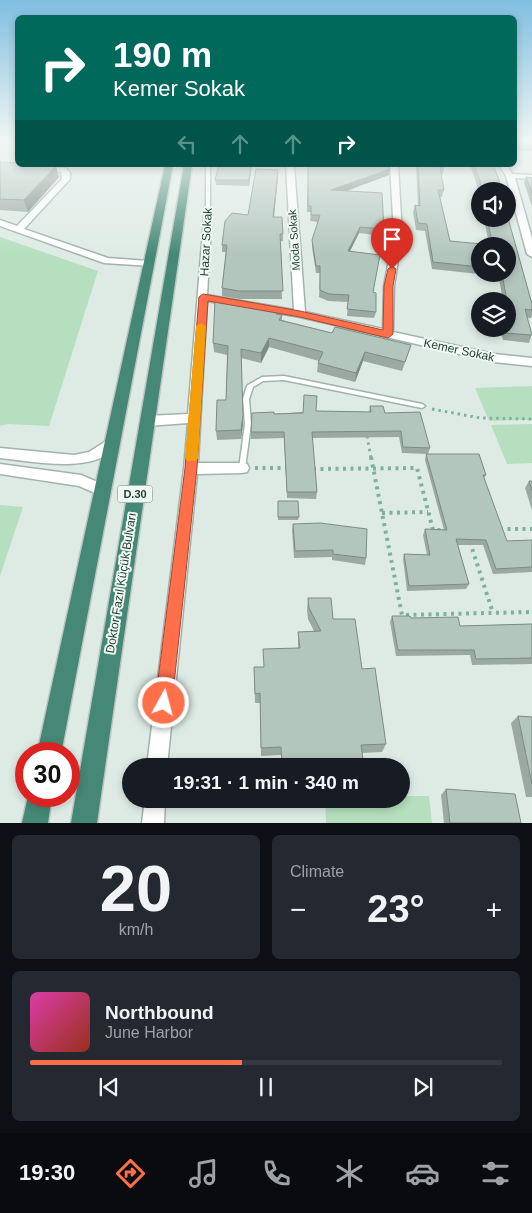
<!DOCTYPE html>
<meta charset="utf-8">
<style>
body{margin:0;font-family:Arial,sans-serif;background:#242831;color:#f1f3f6;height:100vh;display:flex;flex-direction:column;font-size:19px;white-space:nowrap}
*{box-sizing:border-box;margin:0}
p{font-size:16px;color:#9ea1a6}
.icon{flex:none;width:28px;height:28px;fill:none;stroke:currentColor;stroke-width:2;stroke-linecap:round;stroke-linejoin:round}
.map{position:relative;height:823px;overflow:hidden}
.drawer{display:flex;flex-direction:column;gap:12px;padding:12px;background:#0d0f14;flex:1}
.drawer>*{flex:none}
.top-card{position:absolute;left:15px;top:15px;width:502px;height:152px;border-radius:8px;box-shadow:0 2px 8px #0003;background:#00695c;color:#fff;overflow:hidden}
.controls{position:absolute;left:471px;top:182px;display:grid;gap:10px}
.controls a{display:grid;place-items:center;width:45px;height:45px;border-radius:50%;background:#171b24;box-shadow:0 2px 8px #0003;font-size:25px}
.speed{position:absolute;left:15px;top:742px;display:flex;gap:10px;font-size:25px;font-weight:700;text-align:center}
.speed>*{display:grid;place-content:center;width:65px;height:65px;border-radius:50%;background:#171b24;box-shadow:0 2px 8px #0003;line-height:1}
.speed .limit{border:8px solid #d22;background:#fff;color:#111}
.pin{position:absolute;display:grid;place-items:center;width:42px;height:42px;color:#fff;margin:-51px -21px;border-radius:50% 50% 50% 0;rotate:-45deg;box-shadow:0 0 5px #0007}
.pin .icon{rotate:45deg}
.me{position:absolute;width:55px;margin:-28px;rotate:7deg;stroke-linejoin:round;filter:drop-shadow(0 0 4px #0008)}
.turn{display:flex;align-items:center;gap:18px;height:105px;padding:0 15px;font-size:22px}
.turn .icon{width:65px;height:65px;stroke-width:2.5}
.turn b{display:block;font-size:35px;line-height:42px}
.lanes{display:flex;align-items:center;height:48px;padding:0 15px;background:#0003;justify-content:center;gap:25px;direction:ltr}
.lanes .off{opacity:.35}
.big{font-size:38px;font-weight:800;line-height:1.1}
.drawer .card{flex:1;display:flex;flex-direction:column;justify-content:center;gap:8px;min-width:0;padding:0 18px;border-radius:8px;background:#242831}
.drawer .dial{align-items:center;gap:0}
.dial b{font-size:65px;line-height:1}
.song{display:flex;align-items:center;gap:15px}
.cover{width:60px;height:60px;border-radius:8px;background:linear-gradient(135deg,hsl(320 70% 55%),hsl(10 70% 35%))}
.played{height:5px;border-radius:2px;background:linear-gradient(90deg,#fe6f4a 45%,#363941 45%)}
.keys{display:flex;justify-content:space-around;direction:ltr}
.heat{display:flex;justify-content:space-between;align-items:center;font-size:28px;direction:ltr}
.drawer .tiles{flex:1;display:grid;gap:12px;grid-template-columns:1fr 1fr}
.card:last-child{grid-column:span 2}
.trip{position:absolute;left:122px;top:758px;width:288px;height:50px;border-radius:25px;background:#171b24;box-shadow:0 2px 8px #0003;font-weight:800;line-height:50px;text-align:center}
.tab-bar{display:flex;height:80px;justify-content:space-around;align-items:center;background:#090b0e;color:#9ea1a6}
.tab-bar .icon{width:35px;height:35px}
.tab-bar .active{color:#fe6f4a}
.tab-bar b{font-size:22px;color:#f1f3f6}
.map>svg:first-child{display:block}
</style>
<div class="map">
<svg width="532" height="823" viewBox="0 0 532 823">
<rect width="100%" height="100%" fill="#deebe5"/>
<!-- green -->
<path fill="#b5dfbf" d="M0,237L98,271L49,426L8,424L0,426Z
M532,386V420L489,421L475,388Z
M532,424V463L507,464L491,425Z
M0,505L23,507L0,576Z
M401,796H429L432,823H326L325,799H401Z"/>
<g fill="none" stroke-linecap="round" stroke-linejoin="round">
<!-- service casing -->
<g stroke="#a1b3ac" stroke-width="3">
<path id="service" d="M206,165H210V208L208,209L206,208Z
M284,376L422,404L425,406L422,408L284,380L263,381L253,387L249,399L251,424L245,468L244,470L242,471L240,470L239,468L245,424L243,399L247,386L248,385L262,377Z"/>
</g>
<!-- minor casing -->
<g stroke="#a1b3ac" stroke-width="3">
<path id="minor" d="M0,140H5L0,143Z
M286,165H294L305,312L383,329L384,286L394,234L390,165H398L402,234L394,286L393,332L494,354L532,358V366L494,362L300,317L207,301L198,463H242L247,464L249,468L247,472L242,473L197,474L167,766H147L184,469L188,423L147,426L143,424L141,421L143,418L147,416L188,414L205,206L212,208L207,295L294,310Z
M499,165H507L512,174L532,175V179L515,178L532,238V257L527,254L506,176Z
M37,166L66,168L70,173V179L24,229L108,258L148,261L151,262V266L104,263L0,226V220L17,226L62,179L61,172L40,170H37Z
M111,438L116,439L118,443C99,476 31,461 0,458V448L74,455L89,452Z
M0,464L81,475L107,486L109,490L107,494L102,496L79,486L0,474Z
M145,799H165L164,823H142Z"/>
</g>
<!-- trunk casing -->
<g stroke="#bcc5c2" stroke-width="3">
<path id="trunk" d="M165,165H173L61,754H37Z
M184,165H192L97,823H71Z
M28,796H52L48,823H22Z"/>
</g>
<!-- path-far1 -->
<path stroke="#7cb29f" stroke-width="3" stroke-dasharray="2.5 4" stroke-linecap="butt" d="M432,409L480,418L532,419
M367,436L371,458"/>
<!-- path -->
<path stroke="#7cb29f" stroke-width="4" stroke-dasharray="3 4.5" stroke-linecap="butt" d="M371,457L402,615L532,612
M255,468H289
M313,469L417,468L433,530H446
M382,513L428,512
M500,529H532
M470,542L493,613"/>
<!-- service -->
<use href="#service" fill="#fff" fill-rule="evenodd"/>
<!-- minor -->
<use href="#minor" fill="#fff" fill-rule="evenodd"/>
<!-- trunk -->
<use href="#trunk" fill="#448875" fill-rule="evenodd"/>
</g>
<!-- wall -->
<path fill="#9aaaa3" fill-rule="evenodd" d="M515,140H532V151H515Z
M0,162L59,177L28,212L0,210Z
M219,165H252L249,186L216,185L215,180Z
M308,165L389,175L345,191L384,229L383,236L359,233L350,251L373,292L376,312L374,318L347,316L348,302L328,301L319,297L320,273H316L312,247V240L318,222L310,221L311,212H307Z
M416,165H444L443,174H441L444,190L442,197H440L450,241L489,245L484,219H508L532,304V315L531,318H527L532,334L529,343L503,340L500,329H508V301H503L499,279L497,276L432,269L425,231L416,230L413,212L415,205H418ZM480,246L508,274H480Z
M470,165H493L501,191H480V199L478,188Z
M278,177L274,217L283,234V241H280L282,299H239L222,296V288L226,252H222V245L248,215Z
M526,177L532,178V206L524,183Z
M220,301L282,315V320L332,333L411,345L408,354L402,371L363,361L355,382L317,372L318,363L319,361L269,347L261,363L241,358L243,424L241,439L217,440L216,431L226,400L227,355L214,352L213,343Z
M370,406L385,413L430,448L428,454L402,453L399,437L312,438L317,492L316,499L287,498L284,438L251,439V432L274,414L316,411L369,412Z
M426,454L486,475L484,478L507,541L532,540V572L493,574L483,545H458L469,584L466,589L407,591L403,559L404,554L427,555L423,535L425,529L444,530L425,460Z
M529,481H532V510L525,488Z
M278,501L299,517L298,520H278Z
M293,524L366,558L365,565L332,560V557L294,558L292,530Z
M308,598L333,619L362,669L386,744L382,752L362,753L364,766H281V755L261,756L260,703H255L254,667H263L298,648V632L314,631L308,619L307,610Z
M392,616L460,626L532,624V664L472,665L470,655L396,656L390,622Z
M518,716L532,717V797H526L511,723Z
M446,789L521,823H444L441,795Z"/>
<!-- shaded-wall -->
<path fill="#7d8b85" d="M251,165H252L249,186V180Z
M56,166L59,177L28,212L24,200Z
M390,169L389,175L331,197V190Z
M278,170V177L273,224V217Z
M360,227L359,233L347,257L348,251Z
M269,338V347L261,363V353Z
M241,349L243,424L241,439Z
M365,352L363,361L355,382L356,373Z"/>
<!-- building -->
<path fill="#b3c6be" stroke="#7d8b85" d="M515,140H532V145H515Z
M0,162L18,163V165L56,166L24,200L0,199Z
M219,165H251L249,180H215Z
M308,165L389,166L390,169L331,190L382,193L384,229L360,227L348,251L380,255L373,292L376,293V312L347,309L349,295L329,294L320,290V266H316L312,240L320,215H311V206H308Z
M418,165H444V167H440L444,190H438L450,241L493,245L487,219H508V218L532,304V310L525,309L532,335L505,333V329H508V311H509L508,301H507L502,274H508V246H480V267L433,262L427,224L418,223L415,205L420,206Z
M474,165H493L499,180L501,191H482L480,181Z
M256,169L278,170L273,217H282L283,234H280L283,291H239L222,288L227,245H222L225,221L232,213L248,215Z
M526,177L532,178V193Z
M221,298L277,311L276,314L282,315L279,320L332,333L335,327L411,345L405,362L365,352L356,373L318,363L323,352L269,338L261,353L241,349L243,415L241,430L216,431L217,400H226L228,346L213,343L215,300L220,301Z
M304,395L317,396L316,411L371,412L370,406H383L385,413L420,412L430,448L403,447L401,431L312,432L317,492H287L284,432H251L252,413L274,412V414L303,413Z
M426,454H479L486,475H483L507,541L532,540V567L496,569L486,540L456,539L469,584L409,586L404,554L430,555L425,529L447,530Z
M529,481H532V491Z
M278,501H298L299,517H278Z
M320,523L367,529L366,558L333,554V550L295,551L293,524Z
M308,598H331L333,619H355L362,669L375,668L386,744L361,745L364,766H282L281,747L261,748L260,693L255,694L254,667H264L263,649L300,648L298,632L321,631L309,608Z
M392,616H410L411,618L458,617L460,626L532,624V658L476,659L474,650H398Z
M518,716L532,717V784Z
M446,789L515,794L521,823H450Z"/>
<!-- sky -->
<linearGradient id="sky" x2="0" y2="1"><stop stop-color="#7fbee1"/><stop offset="0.55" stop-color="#f0f6f3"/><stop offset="1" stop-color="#f0f6f3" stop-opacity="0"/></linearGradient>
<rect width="532" height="255" fill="url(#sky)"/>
<!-- route -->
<path fill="#fe6f4a" stroke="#a54830" d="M392,266L396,269L393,286V334L388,338L300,317L208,301L197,468L172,703L170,709L164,712L158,709L155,703L185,468L199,297L203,294L300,311L383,330L384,286L388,269Z"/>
<!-- slow -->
<path fill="#f59e0b" d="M201,323L206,326L198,458L196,461H187L185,458L196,326Z"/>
<g text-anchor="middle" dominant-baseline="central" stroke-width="4" stroke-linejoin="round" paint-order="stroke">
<!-- far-street labels -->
<g font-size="11" fill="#1e3d33" stroke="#eff8f3">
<text transform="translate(294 240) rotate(-94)">Moda Sokak</text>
</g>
<!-- shield labels -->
<rect fill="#eff8f3" stroke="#5d756d" stroke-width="1" x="117.5" y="485.5" width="35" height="17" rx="4"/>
<g font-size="11" font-weight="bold" fill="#1e3d33">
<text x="135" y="494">D.30</text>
</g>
<!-- street labels -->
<g font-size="12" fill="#1e3d33" stroke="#eff8f3">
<text transform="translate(206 242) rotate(-87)">Hazar Sokak</text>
<text transform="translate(459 350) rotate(12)">Kemer Sokak</text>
<text transform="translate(121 583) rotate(-81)">Doktor Fazıl Küçük Bulvarı</text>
</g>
</g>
</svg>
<div class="controls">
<a><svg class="icon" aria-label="sound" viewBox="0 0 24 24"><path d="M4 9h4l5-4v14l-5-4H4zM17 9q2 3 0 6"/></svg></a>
<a><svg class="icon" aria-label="search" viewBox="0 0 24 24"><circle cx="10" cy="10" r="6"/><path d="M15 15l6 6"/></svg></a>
<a><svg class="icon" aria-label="layers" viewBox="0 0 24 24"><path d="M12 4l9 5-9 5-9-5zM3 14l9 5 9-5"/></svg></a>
</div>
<div class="speed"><div class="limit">30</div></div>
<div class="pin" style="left:392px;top:269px;background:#d93025"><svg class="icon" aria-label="arrive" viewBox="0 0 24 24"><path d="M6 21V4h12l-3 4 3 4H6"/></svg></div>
<svg class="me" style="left:164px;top:703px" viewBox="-20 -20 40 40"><circle r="17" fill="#fe6f4a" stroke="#fff" stroke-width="3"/><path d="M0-11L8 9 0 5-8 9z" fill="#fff"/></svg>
<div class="trip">19:31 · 1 min · 340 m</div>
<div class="top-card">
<div class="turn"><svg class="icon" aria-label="right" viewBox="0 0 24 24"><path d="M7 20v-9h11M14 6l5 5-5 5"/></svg><div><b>190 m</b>Kemer Sokak</div></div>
<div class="lanes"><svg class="icon off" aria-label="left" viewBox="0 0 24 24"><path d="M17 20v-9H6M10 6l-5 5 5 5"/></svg><svg class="icon off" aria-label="ahead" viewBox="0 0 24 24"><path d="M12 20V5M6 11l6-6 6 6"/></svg><svg class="icon off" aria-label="ahead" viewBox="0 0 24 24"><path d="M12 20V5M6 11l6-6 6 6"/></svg><svg class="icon" aria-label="right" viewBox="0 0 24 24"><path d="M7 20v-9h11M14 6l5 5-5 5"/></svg></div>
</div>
</div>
<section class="drawer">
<div class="tiles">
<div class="card dial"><b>20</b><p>km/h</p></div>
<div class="card"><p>Climate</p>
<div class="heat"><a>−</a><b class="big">23°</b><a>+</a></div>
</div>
<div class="card">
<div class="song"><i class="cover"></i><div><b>Northbound</b><p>June Harbor</p></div></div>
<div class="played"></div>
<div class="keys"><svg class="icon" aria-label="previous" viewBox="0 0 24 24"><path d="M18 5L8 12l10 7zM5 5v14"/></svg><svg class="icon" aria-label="pause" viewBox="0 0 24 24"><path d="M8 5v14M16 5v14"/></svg><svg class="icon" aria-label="next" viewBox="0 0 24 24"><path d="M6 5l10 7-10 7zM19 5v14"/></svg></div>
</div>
</div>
</section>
<nav class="tab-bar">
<b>19:30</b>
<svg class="icon active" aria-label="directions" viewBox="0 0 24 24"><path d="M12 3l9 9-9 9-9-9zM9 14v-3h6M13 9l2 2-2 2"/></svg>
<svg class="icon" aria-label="music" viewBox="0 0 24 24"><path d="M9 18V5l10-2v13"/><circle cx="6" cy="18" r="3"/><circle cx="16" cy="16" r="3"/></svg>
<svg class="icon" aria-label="phone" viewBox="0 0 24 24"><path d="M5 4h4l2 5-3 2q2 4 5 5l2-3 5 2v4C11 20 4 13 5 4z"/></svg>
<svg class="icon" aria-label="climate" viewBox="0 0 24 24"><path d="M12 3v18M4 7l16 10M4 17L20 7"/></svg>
<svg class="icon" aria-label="car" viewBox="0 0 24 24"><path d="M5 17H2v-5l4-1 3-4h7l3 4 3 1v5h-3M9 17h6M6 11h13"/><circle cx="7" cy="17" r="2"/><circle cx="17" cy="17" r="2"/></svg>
<svg class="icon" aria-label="filters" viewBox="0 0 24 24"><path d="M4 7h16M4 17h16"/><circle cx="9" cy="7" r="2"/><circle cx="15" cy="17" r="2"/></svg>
</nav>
